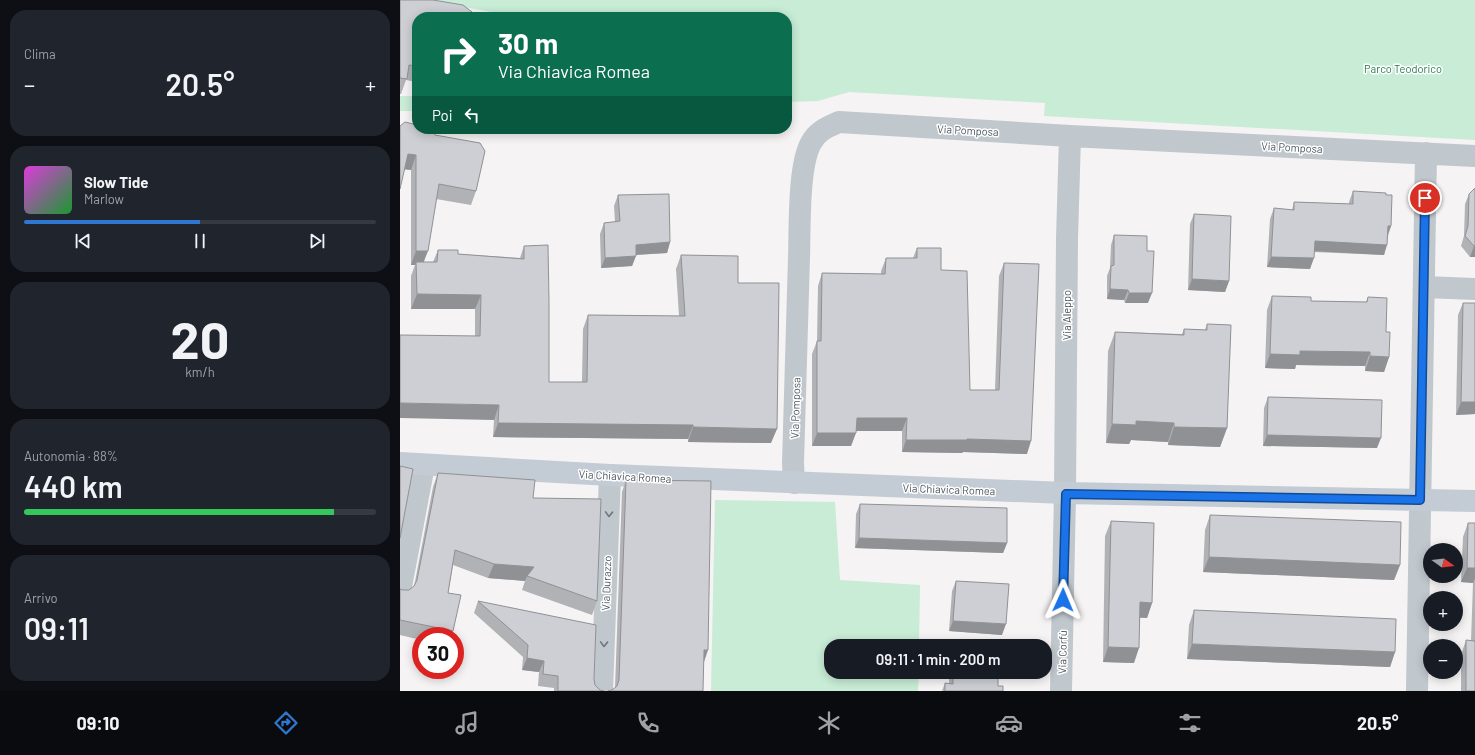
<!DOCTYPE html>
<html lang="it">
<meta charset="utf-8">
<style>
body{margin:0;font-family:Barlow,sans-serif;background:#20242c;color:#f1f3f6;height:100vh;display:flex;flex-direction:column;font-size:15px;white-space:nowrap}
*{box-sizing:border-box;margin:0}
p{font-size:13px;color:#9ea1a6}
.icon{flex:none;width:22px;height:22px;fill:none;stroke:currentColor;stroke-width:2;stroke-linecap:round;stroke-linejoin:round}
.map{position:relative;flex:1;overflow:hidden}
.panel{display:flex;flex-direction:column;gap:10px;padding:10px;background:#0d0f14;width:400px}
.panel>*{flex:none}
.hud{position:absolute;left:12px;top:12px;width:380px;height:122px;border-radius:16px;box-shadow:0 2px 10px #0003;background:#0b6e4f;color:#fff;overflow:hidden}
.needle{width:26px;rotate:105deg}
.controls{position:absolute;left:1023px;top:543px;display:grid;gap:8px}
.controls a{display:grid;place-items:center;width:40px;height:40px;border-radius:50%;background:#171b24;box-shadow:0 2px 10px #0003;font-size:20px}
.speed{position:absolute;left:12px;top:627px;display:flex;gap:8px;font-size:20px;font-weight:700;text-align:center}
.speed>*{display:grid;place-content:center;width:52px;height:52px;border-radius:50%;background:#171b24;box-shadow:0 2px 10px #0003;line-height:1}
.speed .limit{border:6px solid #d22;background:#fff;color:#111}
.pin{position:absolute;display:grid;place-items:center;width:34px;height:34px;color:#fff;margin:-17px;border:2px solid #fff;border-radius:50%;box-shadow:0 1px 4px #0007}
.me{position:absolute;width:44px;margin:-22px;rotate:1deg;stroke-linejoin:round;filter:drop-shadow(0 0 3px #0008)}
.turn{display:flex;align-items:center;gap:14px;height:84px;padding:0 20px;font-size:18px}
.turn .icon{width:52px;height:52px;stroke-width:2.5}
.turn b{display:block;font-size:28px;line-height:34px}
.then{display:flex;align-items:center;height:38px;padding:0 20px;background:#0003;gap:8px;font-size:15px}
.big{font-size:30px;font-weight:600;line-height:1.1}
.panel .widget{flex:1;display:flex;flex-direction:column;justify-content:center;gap:6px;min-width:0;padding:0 14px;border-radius:16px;background:#20242c}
.panel .dial{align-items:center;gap:0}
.dial b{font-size:52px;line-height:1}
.song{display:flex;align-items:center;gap:12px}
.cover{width:48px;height:48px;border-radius:6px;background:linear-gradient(135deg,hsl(300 70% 55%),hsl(130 70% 35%))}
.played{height:4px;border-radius:2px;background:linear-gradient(90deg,#3077d1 50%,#363941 50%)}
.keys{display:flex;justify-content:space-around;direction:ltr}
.heat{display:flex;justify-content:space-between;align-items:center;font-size:22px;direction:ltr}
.charge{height:6px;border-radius:3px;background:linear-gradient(90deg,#34c759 88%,#363941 0)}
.trip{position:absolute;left:424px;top:639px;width:228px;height:40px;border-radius:16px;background:#171b24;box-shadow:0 2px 10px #0003;font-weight:600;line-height:40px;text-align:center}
.dock{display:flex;height:64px;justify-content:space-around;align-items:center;background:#090b0e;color:#9ea1a6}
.dock .icon{width:28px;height:28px}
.dock .current{color:#3077d1}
.dock b{font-size:18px;color:#f1f3f6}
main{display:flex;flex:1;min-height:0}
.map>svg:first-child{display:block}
</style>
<main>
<section class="panel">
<div class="widget"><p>Clima</p>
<div class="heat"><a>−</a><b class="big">20.5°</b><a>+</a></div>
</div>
<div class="widget">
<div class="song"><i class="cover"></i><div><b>Slow Tide</b><p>Marlow</p></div></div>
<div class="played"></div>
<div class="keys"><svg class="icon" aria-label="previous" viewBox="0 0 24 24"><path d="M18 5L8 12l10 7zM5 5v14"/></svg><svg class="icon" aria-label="pause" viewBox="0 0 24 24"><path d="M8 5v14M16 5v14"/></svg><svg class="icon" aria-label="next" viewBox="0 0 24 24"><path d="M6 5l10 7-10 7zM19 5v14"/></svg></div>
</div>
<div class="widget dial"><b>20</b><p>km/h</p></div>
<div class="widget"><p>Autonomia · 88%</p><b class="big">440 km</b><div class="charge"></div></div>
<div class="widget"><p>Arrivo</p><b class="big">09:11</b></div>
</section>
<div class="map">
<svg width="1075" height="691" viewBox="0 0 1075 691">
<rect width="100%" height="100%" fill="#f5f3f3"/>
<!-- green -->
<path fill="#c8ecd6" d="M27,0H1075V140L644,116L645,103L449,92L418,101L387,102V17H90L91,12Z
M0,96H17V111H0Z
M315,500L435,502L440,580L520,585L519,646H431V672H519L518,691H311Z"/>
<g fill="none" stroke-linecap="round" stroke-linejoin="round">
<!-- street -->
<path stroke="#c0c7cd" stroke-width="22" d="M1024,287L1075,289
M394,483L393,463C395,395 397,326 399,257C400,229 398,166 411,143C417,131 428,127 439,122L670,136L1075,156
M0,592L24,465
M202,691L210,475
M661,691L665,493L667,239L670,136
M1017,691L1026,153"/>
<!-- secondary -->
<path stroke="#c3cbd4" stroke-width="22" d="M0,463L210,475L665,493L1075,501"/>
</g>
<!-- wall -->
<path fill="#b0b2b6" d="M0,0L17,17V82L6,80L1,94H0Z
M0,126L26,130L35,135L76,191L71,205L36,199L24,262H33L38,250L58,254L120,258L124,246L149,382H182L183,329L188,315L279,316L276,269L281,255L338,283L371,443L288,442V439L93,437L94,420L75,336V309H11V276L15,265H11V170L4,169Z
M953,191L991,226L988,236L984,255L914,252L910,269L867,267L870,219L874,208L892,210L894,202L949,204V202Z
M1069,194L1075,257H1070L1061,246L1064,236L1065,204Z
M218,195L270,242L267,253L236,255L232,266L201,268L200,234L204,223L215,222L214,206Z
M794,214L829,281L825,292L788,290L790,224Z
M714,235L747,251L748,303H725L724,300L707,299V276L710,268L711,245Z
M517,248L541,270L570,390H595L599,276L604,263L627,454L563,452L562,453L502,452V431H456L451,446H412V354L417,341L418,286L422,273L481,274V271L486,258H513Z
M872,296L911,301L966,302L968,297L986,332L989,357L984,372L965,371V366L896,365L895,369L865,368L867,310Z
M1063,303H1075V414L1056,415L1058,315Z
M807,324L827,428L820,447L768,445V442L731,440L729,444L706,443L708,351L715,332L782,334L784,329L805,330Z
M868,397L977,448L863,446L864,408Z
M38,473L133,498L197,601L192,615L122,590L125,581L88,578L53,565L48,593L53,631L52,636H21V640L0,635V589L3,590H9L14,587L33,487Z
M226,480L304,662L212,690L215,688L222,492Z
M460,504L607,543L603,553L455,548L456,514Z
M810,515L1000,565L994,580L803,572L805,530Z
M711,521L752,603L747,618H740L734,663L703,662L705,536Z
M1068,523H1075V691H1061V655L1066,640L1071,641L1073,583L1061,582L1063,537Z
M556,581L602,635L549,631L552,591Z
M78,601L195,685L200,690L204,691H154V688L138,686L139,672L122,670L123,657L74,613Z
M794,610L995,652L990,667L787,659L789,625Z
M551,672H598V686L603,691H542L545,683H549V677Z"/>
<!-- shaded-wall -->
<path fill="#909194" d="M8,154L16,155L11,170L2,169Z
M988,226H991L987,236Z
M915,241L987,245L984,255L911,251Z
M270,242L267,253L232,255L236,245Z
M1074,246H1075V257H1070Z
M16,251H28L22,266L16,262L15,265H11Z
M236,256L232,266L201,268L205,258Z
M871,257L914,258L910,269L867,267Z
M792,279L829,281L825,292L788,290Z
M710,289L728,290L724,300L707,299Z
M729,293H752L748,303H725Z
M17,294L81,295L75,309H11Z
M900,351L970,352L965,366L896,365L895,369L865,368L870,354Z
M970,356L989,357L984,372L965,371Z
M1061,402H1075V414L1056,415Z
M0,403L99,405L94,420L0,418Z
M457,418H507L502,431H452Z
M736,421L774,423L768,442L731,440L729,444L706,443L712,424Z
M98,423L293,425L288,439L93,437Z
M293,427L377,429L371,443L288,442Z
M774,427L827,428L820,447L768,445Z
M417,433H456L451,446H412Z
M867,435L981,438L977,448L863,446Z
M567,439L631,441L627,454L563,452L562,453L502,452L506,440Z
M459,538L607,543L603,553L455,548Z
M809,557L1000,565L994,580L803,572Z
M94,564L134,567L127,576L125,581L88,578Z
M1067,568H1075V578L1073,583L1061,582Z
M740,602L752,603L747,618L735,617Z
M553,621L606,624L602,635L549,631Z
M792,644L995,652L990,667L787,659Z
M708,647L739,648L734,663L703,662Z
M304,650H308L304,662Z
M127,658L144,661L139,672L122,670Z"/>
<!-- building -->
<path fill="#cdcfd4" stroke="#909194" d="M0,0H33L63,5L72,12L70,17H17V66L9,65L7,79L0,78Z
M5,122L17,125V129H25L26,130L35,132V135L80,143L85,151L76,191L39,184L28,251H16V155L8,154L0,189V126Z
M1075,188V246H1074L1065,236L1068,226L1069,194Z
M953,191L986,193V195H992L991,226H988L987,245L915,241L914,258L871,257L874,208L894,210V202L953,204Z
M269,194L270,242L236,245V256L205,258L204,223L220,221L218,195Z
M794,214L831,216L829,281L792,279Z
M714,235L747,236V251H754L752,293H729L728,290L710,289L711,266L714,265Z
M148,245L149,301V382H187L188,315L285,316L281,255L338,256V283H379L377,429L293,427V425L98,423L99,405L0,403V335L80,336L81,295L17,294L16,262H37L38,250H58V254L124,259V246Z
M517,248H541V270L567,271L570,390H599L604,263L639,264L631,441L567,439V440H506L507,418H457L456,433H417V341H421L422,273L485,274L486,258H517Z
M872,296L911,297V301L967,302L968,297L987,298L986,332H990L989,357L970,356V352L900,351V355L870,354Z
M1063,303H1075V402H1061Z
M807,324L831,325L827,428L774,427V423L736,421V425L712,424L715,332L784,335V329L807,330Z
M868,397L982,400L981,438L867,435Z
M0,466L13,469L0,538Z
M38,473L135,480L133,498L201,499L197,601L127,576L134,567L94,564L55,550L48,593L61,595L53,631L0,620V589L3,590H9L14,586L17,580Z
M226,480L311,481L308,650H304L303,691H208L212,690L217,686L219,680Z
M460,504L607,508V543L459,538Z
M810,515L1001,522L1000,565L809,557Z
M711,521L754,523L752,603L740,602L739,648L708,647Z
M1068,523H1075V568H1067Z
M556,581L609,584L606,624L553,621Z
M78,601L196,625L194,679L195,685L200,690L204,691H158V676L143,674L144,661L127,658L128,645Z
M794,610L996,619L995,652L792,644Z
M1066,640L1075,641V691H1066Z
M553,672H598V686H603V691H545V683L553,684Z"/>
<!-- one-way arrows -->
<defs><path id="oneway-chevron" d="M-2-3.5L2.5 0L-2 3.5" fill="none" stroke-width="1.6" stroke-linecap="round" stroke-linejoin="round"/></defs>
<g stroke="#6f787f">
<use href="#oneway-chevron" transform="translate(209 514) rotate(92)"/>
<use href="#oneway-chevron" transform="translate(204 644) rotate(92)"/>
</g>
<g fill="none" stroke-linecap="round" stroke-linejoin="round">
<!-- route casing -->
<g stroke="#114b97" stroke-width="10">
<path id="route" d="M663,600L666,494L1020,500L1025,198"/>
</g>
<!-- route -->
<use href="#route" stroke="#1a73e8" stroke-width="7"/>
</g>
<g text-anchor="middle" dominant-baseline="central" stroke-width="3" stroke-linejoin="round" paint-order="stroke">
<!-- park labels -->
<g font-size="11" fill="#237a4e" stroke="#fff">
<text x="1003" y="68">Parco Teodorico</text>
</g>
<!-- street labels -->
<g font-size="11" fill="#4c565e" stroke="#fff">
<text transform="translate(568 130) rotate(3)">Via Pomposa</text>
<text transform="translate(892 147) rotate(3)">Via Pomposa</text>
<text transform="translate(666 315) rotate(-90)">Via Aleppo</text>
<text transform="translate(395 408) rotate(-88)">Via Pomposa</text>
<text transform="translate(225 476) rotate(3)">Via Chiavica Romea</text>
<text transform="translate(549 489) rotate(2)">Via Chiavica Romea</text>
<text transform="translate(206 583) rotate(-88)">Via Durazzo</text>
<text transform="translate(662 652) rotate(-89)">Via Corfù</text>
</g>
</g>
</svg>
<div class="controls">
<a><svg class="needle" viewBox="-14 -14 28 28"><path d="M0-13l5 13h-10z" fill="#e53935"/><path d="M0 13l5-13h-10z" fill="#9ea1a6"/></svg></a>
<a>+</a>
<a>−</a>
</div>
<div class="speed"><div class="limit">30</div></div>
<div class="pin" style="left:1025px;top:198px;background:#d93025"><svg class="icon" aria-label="arrive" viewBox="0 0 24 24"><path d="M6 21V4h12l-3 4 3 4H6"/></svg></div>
<svg class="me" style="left:663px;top:600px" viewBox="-20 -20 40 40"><path d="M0-17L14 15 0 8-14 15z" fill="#1a73e8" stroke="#fff" stroke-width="4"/></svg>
<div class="trip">09:11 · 1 min · 200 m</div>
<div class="hud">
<div class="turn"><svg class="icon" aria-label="right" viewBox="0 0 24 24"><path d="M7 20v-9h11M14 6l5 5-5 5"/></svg><div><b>30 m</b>Via Chiavica Romea</div></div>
<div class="then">Poi<svg class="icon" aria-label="left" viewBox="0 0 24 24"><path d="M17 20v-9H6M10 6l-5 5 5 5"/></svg></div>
</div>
</div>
</main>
<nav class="dock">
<b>09:10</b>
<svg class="icon current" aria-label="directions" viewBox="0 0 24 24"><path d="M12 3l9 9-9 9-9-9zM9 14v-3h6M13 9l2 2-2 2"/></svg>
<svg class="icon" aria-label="music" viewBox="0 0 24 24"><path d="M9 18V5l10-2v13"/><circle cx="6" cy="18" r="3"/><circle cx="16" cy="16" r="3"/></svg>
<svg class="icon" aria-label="phone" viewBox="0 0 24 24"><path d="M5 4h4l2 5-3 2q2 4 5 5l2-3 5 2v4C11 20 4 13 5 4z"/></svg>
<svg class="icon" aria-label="climate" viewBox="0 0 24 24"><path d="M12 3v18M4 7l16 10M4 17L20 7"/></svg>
<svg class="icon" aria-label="car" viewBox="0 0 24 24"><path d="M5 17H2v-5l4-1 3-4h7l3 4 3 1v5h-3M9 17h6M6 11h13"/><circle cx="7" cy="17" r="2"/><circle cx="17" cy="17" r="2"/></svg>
<svg class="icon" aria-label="filters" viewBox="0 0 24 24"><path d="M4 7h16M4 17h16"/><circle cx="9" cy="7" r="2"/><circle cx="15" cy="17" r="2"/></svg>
<b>20.5°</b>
</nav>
